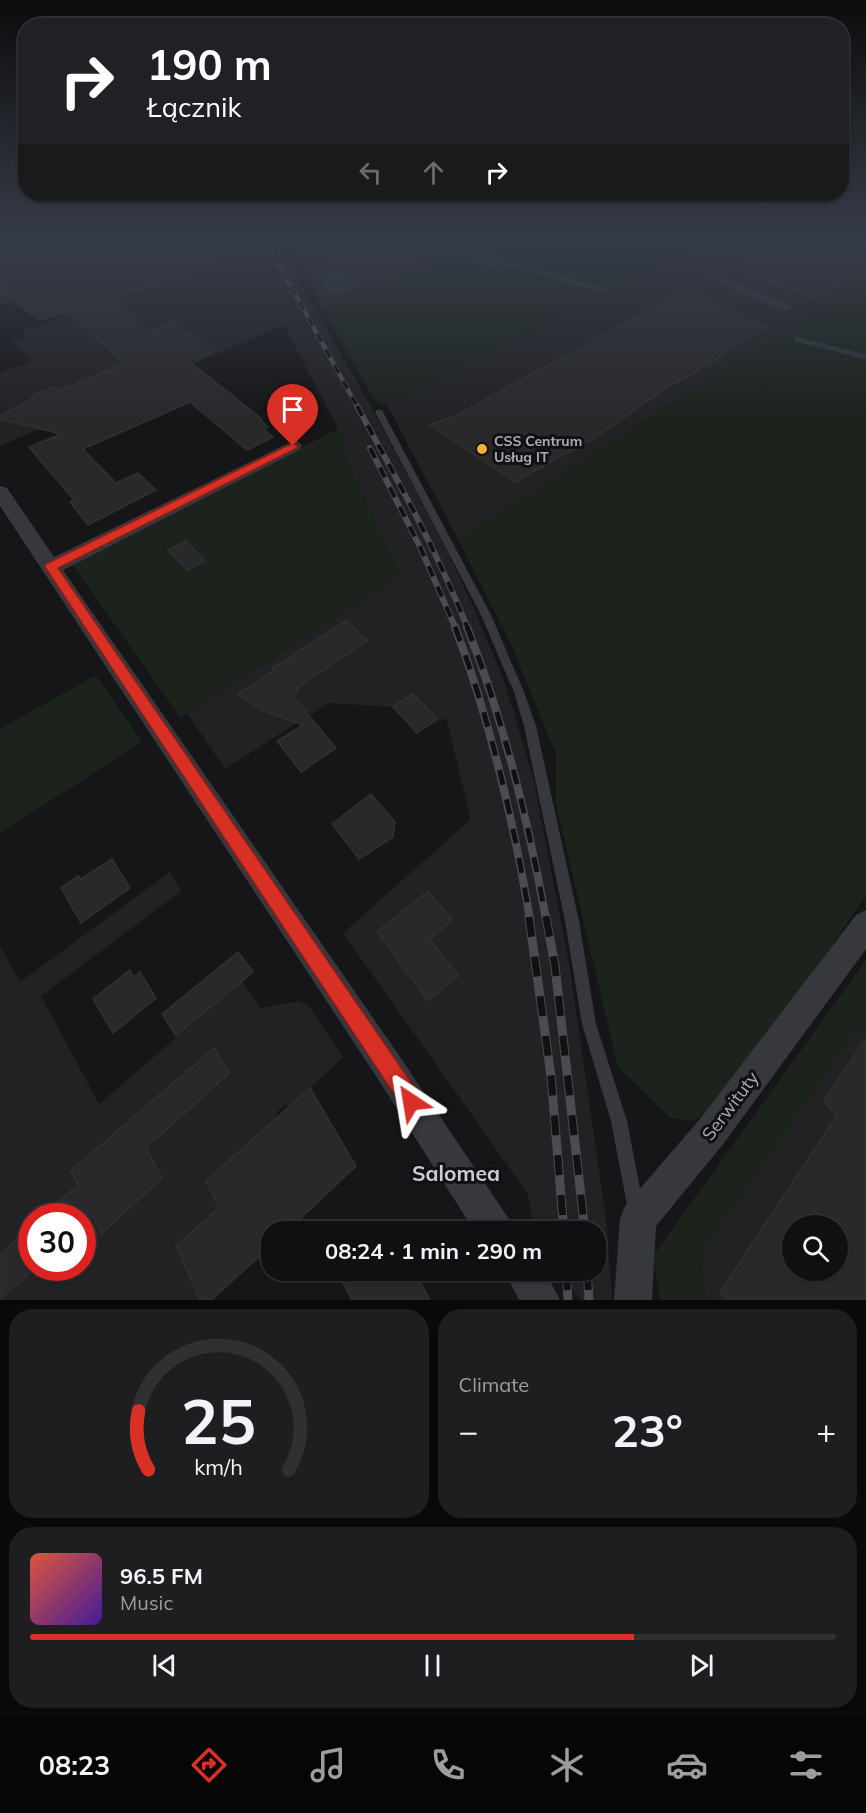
<!DOCTYPE html>
<meta charset="utf-8">
<style>
body{margin:0;font-family:Mulish,sans-serif;background:#1e1e20;color:#f1f3f6;height:100vh;display:flex;flex-direction:column;font-size:22px;white-space:nowrap}
*{box-sizing:border-box;margin:0}
p{font-size:20px;color:#9c9d9f}
.icon{flex:none;width:33px;height:33px;fill:none;stroke:currentColor;stroke-width:2;stroke-linecap:round;stroke-linejoin:round}
.map{position:relative;height:1300px;overflow:hidden}
.sheet{display:flex;flex-direction:column;gap:9px;padding:9px;background:#09090a;flex:1}
.sheet>*{flex:none}
.hud{position:absolute;left:18px;top:18px;width:831px;height:183px;border-radius:24px;box-shadow:0 2px 4px #0004,0 0 0 2px #303032;background:#202124;color:#fff;overflow:hidden}
.buttons{position:absolute;left:782px;top:1215px;display:grid;gap:12px}
.buttons a{display:grid;place-items:center;width:66px;height:66px;border-radius:50%;background:#101012;box-shadow:0 2px 4px #0004,0 0 0 2px #303032;font-size:30px}
.speed{position:absolute;left:18px;top:1203px;display:flex;gap:12px;font-size:30px;font-weight:700;text-align:center}
.speed>*{display:grid;place-content:center;width:78px;height:78px;border-radius:50%;background:#101012;box-shadow:0 2px 4px #0004,0 0 0 2px #303032;line-height:1}
.speed .limit{border:9px solid #d22;background:#fff;color:#111}
.pin{position:absolute;display:grid;place-items:center;width:51px;height:51px;color:#fff;margin:-62px -26px;border-radius:50% 50% 50% 0;rotate:-45deg;box-shadow:0 0 6px #0007}
.pin .icon{rotate:45deg}
.me{position:absolute;width:66px;margin:-33px;rotate:327deg;stroke-linejoin:round;filter:drop-shadow(0 0 4px #0008)}
.turn{display:flex;align-items:center;gap:21px;height:126px;padding:0 30px;font-size:27px}
.turn .icon{width:78px;height:78px;stroke-width:2.5}
.turn b{display:block;font-size:42px;line-height:51px}
.lanes{display:flex;align-items:center;height:57px;padding:0 30px;background:#0003;justify-content:center;gap:30px;direction:ltr}
.lanes .off{opacity:.35}
.big{font-size:45px;font-weight:700;line-height:1.1}
.sheet .widget{flex:1;display:flex;flex-direction:column;justify-content:center;gap:9px;min-width:0;padding:0 21px;border-radius:24px;background:#1e1e20}
.sheet .dial{align-items:center;gap:0}
.dial svg{height:156px;overflow:visible;fill:none;stroke:#303032;stroke-width:7;stroke-linecap:round;text-anchor:middle}
.dial text{fill:#f1f3f6;stroke:none}
.song{display:flex;align-items:center;gap:18px}
.cover{width:72px;height:72px;border-radius:9px;background:linear-gradient(135deg,hsl(10 70% 55%),hsl(260 70% 35%))}
.played{height:6px;border-radius:3px;background:linear-gradient(90deg,#d93025 75%,#303032 75%)}
.keys{display:flex;justify-content:space-around;direction:ltr}
.heat{display:flex;justify-content:space-between;align-items:center;font-size:33px;direction:ltr}
.sheet .tiles{flex:1;display:grid;gap:9px;grid-template-columns:1fr 1fr}
.widget:last-child{grid-column:span 2}
.trip{position:absolute;left:261px;top:1221px;width:345px;height:60px;border-radius:24px;background:#101012;box-shadow:0 2px 4px #0004,0 0 0 2px #303032;font-weight:700;line-height:60px;text-align:center}
.dock{display:flex;height:96px;justify-content:space-around;align-items:center;background:#060607;color:#9c9d9f}
.dock .icon{width:42px;height:42px}
.dock .active{color:#d93025}
.dock b{font-size:27px;color:#f1f3f6}
.map>svg:first-child{display:block}
</style>
<div class="map">
<svg width="866" height="1300" viewBox="0 0 866 1300">
<rect width="100%" height="100%" fill="#161618"/>
<!-- built -->
<path fill="#222225" fill-rule="evenodd" d="M0,239H275L370,405L447,550L477,615L505,684L534,781L570,969L607,1227L612,1300H581L556,1271L596,1270V1232L535,1231L527,1193L343,933L471,819L446,718L440,721L413,694L393,707L328,703L225,769L187,713L400,576L340,447L345,445L338,429L284,325L0,446V373L32,361L12,342L25,337L21,332L63,317L60,314L41,320L21,299L0,306Z
M283,239H492L323,311L304,271Z
M714,239H866V281L458,539L386,403Z
M170,872L181,891L41,996L99,1104L242,981L261,1008L299,1001L309,1006L343,1057L289,1108L286,1104L276,1113L278,1117L206,1181L219,1208L200,1300H0V946L20,982ZM32,1216H82V1268H32Z
M866,960V1300H660ZM792,1226H837V1270H792Z"/>
<!-- green -->
<path fill="#1c231d" d="M492,239H714L383,405H379L373,397L324,311Z
M866,281V896L731,1090L694,1121L671,1118L618,1067L556,804V754L512,646L458,539Z
M338,429L345,446L340,447L400,576L180,717L72,564Z
M93,677L98,678L142,742L0,833V729Z
M866,960V1037L857,1030L705,1249C700,1267 703,1283 707,1300H660L653,1256Z"/>
<!-- water -->
<path fill="#2c353c" d="M475,250H482L508,261L492,268L467,260L466,255Z
M336,268L364,284L334,296L329,292L319,275Z
M715,273L792,306L793,307L784,311L708,278Z"/>
<g fill="none" stroke-linecap="round" stroke-linejoin="round">
<!-- stream -->
<path stroke="#2c353c" stroke-width="4.5" d="M506,263L604,290
M796,339L866,357"/>
</g>
<!-- building -->
<path fill="#29292c" stroke="#303034" stroke-width="1.5" fill-rule="evenodd" d="M0,239H169L176,240L190,249L213,241L235,255L109,300L149,331L172,322L212,352L189,361L262,419L260,420L268,427L264,430L273,437L247,450L190,402L83,449L116,483L138,473L156,490L88,525L70,502L74,500L29,447L61,434L0,419V416L35,397L33,395L54,387L58,391L125,364L67,311L40,320L0,291Z
M356,239H466V240L366,281L318,254Z
M788,239H866V267L856,275L828,287L814,299L732,266L780,241L783,242Z
M684,291L767,327L719,355L722,357L697,369L700,370L673,384L592,439L515,482L430,425L459,414Z
M186,541L205,561L187,570L168,550Z
M346,621L368,641L296,689L298,691L292,695L336,748L301,772L277,741L303,725L261,710L238,694L275,670L273,668Z
M413,694L438,719L417,733L393,707Z
M371,794L395,822L393,837L359,859L332,824Z
M112,859L130,888L81,923L61,888L78,876L81,879Z
M428,891L452,920L430,939L458,976L428,1001L377,932Z
M238,952L253,972L176,1036L162,1014Z
M130,970L134,977L140,972L156,998L113,1033L93,999Z
M866,1039V1300H727L720,1292L837,1115L824,1101ZM792,1226H837V1270H792Z
M214,1048L229,1073L146,1148L162,1178L101,1234L93,1216H42L78,1185L71,1171Z
M310,1088L356,1166L286,1232H272V1245L211,1300H200L176,1246L219,1208L206,1181Z
M32,1226V1271L0,1299V1254Z
M336,1270H413L430,1300H352Z"/>
<g fill="none" stroke-linecap="round" stroke-linejoin="round">
<!-- lane -->
<path fill="#37383d" fill-rule="evenodd" d="M376,410H382L383,412L491,615L524,692L536,726L579,921L596,1024L627,1121L644,1210L642,1216L636,1218L630,1216L628,1210L611,1121L582,1024L565,921L524,726L514,692L481,615L375,412Z"/>
<!-- street -->
<path fill="#37383d" fill-rule="evenodd" d="M293,441L299,442L302,446L299,450L63,570L398,1054L509,1219L514,1232H475L376,1076L0,506V486L7,488L54,557Z
M866,910V949L724,1143L656,1226L652,1300H614L620,1219L625,1206L700,1119L856,915Z
M504,1270H544L560,1300H519Z"/>
<!-- rail-far3 casing -->
<g stroke="#4a4c52" stroke-width="4.5">
<path id="rail-far3" d="M265,239L358,408"/>
</g>
<!-- rail-far2 casing -->
<g stroke="#4a4c52" stroke-width="6">
<path id="rail-far2" d="M357,406C397,479 437,551 468,629
M370,448L421,549L456,629"/>
</g>
<!-- rail-far1 casing -->
<g stroke="#4a4c52" stroke-width="8">
<path id="rail-far1" d="M455,627C491,722 513,819 530,919
M467,627C504,721 528,820 546,919"/>
</g>
<!-- rail casing -->
<g stroke="#4a4c52" stroke-width="9">
<path id="rail" d="M529,917L551,1076L564,1232
M546,917L555,966L585,1232
M566,1270L568,1300
M587,1270L589,1300"/>
</g>
<!-- rail-far3 -->
<use href="#rail-far3" stroke="#111113" stroke-width="3" stroke-dasharray="9" stroke-linecap="butt"/>
<!-- rail-far2 -->
<use href="#rail-far2" stroke="#111113" stroke-width="4" stroke-dasharray="11" stroke-linecap="butt"/>
<!-- rail-far1 -->
<use href="#rail-far1" stroke="#111113" stroke-width="5" stroke-dasharray="15" stroke-linecap="butt"/>
<!-- rail -->
<use href="#rail" stroke="#111113" stroke-width="7" stroke-dasharray="20" stroke-linecap="butt"/>
</g>
<!-- sky -->
<linearGradient id="sky" x2="0" y2="1"><stop stop-color="#0c0c0d"/><stop offset="0.57" stop-color="#363c48"/><stop offset="1" stop-color="#363c48" stop-opacity="0"/></linearGradient>
<rect width="866" height="421" fill="url(#sky)"/>
<!-- route -->
<path fill="#d93025" stroke="#8d1f18" stroke-width="1.5" d="M293,443L298,446L297,448L58,568L419,1094L422,1102L419,1109L411,1112L404,1109L45,567L46,564Z"/>
<!-- markers -->
<circle fill="#f2b134" stroke="#111113" stroke-width="2" cx="482" cy="449" r="6"/>
<g text-anchor="middle" dominant-baseline="central" stroke-width="6" stroke-linejoin="round" paint-order="stroke">
<!-- far-poi labels -->
<g font-size="14" font-weight="bold" fill="#a8adb8" stroke="#111113" text-anchor="start">
<text x="494" y="441">CSS Centrum<tspan x="494" dy="16">Usług IT</tspan></text>
</g>
<!-- near-street labels -->
<g font-size="18" fill="#a8adb8" stroke="#111113">
<text transform="translate(730 1106) rotate(-53)">Serwituty</text>
</g>
<!-- near-quarter labels -->
<g font-size="21" font-weight="bold" fill="#c9ccd4" stroke="#111113">
<text x="456" y="1173">Salomea</text>
</g>
</g>
</svg>
<div class="buttons">
<a><svg class="icon" aria-label="search" viewBox="0 0 24 24"><circle cx="10" cy="10" r="6"/><path d="M15 15l6 6"/></svg></a>
</div>
<div class="speed"><div class="limit">30</div></div>
<div class="pin" style="left:293px;top:446px;background:#d93025"><svg class="icon" aria-label="arrive" viewBox="0 0 24 24"><path d="M6 21V4h12l-3 4 3 4H6"/></svg></div>
<svg class="me" style="left:411px;top:1102px" viewBox="-20 -20 40 40"><path d="M0-17L14 15 0 8-14 15z" fill="#d93025" stroke="#fff" stroke-width="4"/></svg>
<div class="trip">08:24 · 1 min · 290 m</div>
<div class="hud">
<div class="turn"><svg class="icon" aria-label="right" viewBox="0 0 24 24"><path d="M7 20v-9h11M14 6l5 5-5 5"/></svg><div><b>190 m</b>Łącznik</div></div>
<div class="lanes"><svg class="icon off" aria-label="left" viewBox="0 0 24 24"><path d="M17 20v-9H6M10 6l-5 5 5 5"/></svg><svg class="icon off" aria-label="ahead" viewBox="0 0 24 24"><path d="M12 20V5M6 11l6-6 6 6"/></svg><svg class="icon" aria-label="right" viewBox="0 0 24 24"><path d="M7 20v-9h11M14 6l5 5-5 5"/></svg></div>
</div>
</div>
<section class="sheet">
<div class="tiles">
<div class="widget dial"><svg viewBox="0 0 100 80">
<path d="M14 69A42 42 0 1 1 86 69"/>
<path d="M14 69A42 42 0 0 1 9 39" stroke="#d93025"/>
<text x="50" y="56" font-size="32" font-weight="700">25</text>
<text x="50" y="72" font-size="11">km/h</text>
</svg></div>
<div class="widget"><p>Climate</p>
<div class="heat"><a>−</a><b class="big">23°</b><a>+</a></div>
</div>
<div class="widget">
<div class="song"><i class="cover"></i><div><b>96.5 FM</b><p>Music</p></div></div>
<div class="played"></div>
<div class="keys"><svg class="icon" aria-label="previous" viewBox="0 0 24 24"><path d="M18 5L8 12l10 7zM5 5v14"/></svg><svg class="icon" aria-label="pause" viewBox="0 0 24 24"><path d="M8 5v14M16 5v14"/></svg><svg class="icon" aria-label="next" viewBox="0 0 24 24"><path d="M6 5l10 7-10 7zM19 5v14"/></svg></div>
</div>
</div>
</section>
<nav class="dock">
<b>08:23</b>
<svg class="icon active" aria-label="directions" viewBox="0 0 24 24"><path d="M12 3l9 9-9 9-9-9zM9 14v-3h6M13 9l2 2-2 2"/></svg>
<svg class="icon" aria-label="music" viewBox="0 0 24 24"><path d="M9 18V5l10-2v13"/><circle cx="6" cy="18" r="3"/><circle cx="16" cy="16" r="3"/></svg>
<svg class="icon" aria-label="phone" viewBox="0 0 24 24"><path d="M5 4h4l2 5-3 2q2 4 5 5l2-3 5 2v4C11 20 4 13 5 4z"/></svg>
<svg class="icon" aria-label="climate" viewBox="0 0 24 24"><path d="M12 3v18M4 7l16 10M4 17L20 7"/></svg>
<svg class="icon" aria-label="car" viewBox="0 0 24 24"><path d="M5 17H2v-5l4-1 3-4h7l3 4 3 1v5h-3M9 17h6M6 11h13"/><circle cx="7" cy="17" r="2"/><circle cx="17" cy="17" r="2"/></svg>
<svg class="icon" aria-label="filters" viewBox="0 0 24 24"><path d="M4 7h16M4 17h16"/><circle cx="9" cy="7" r="2"/><circle cx="15" cy="17" r="2"/></svg>
</nav>
